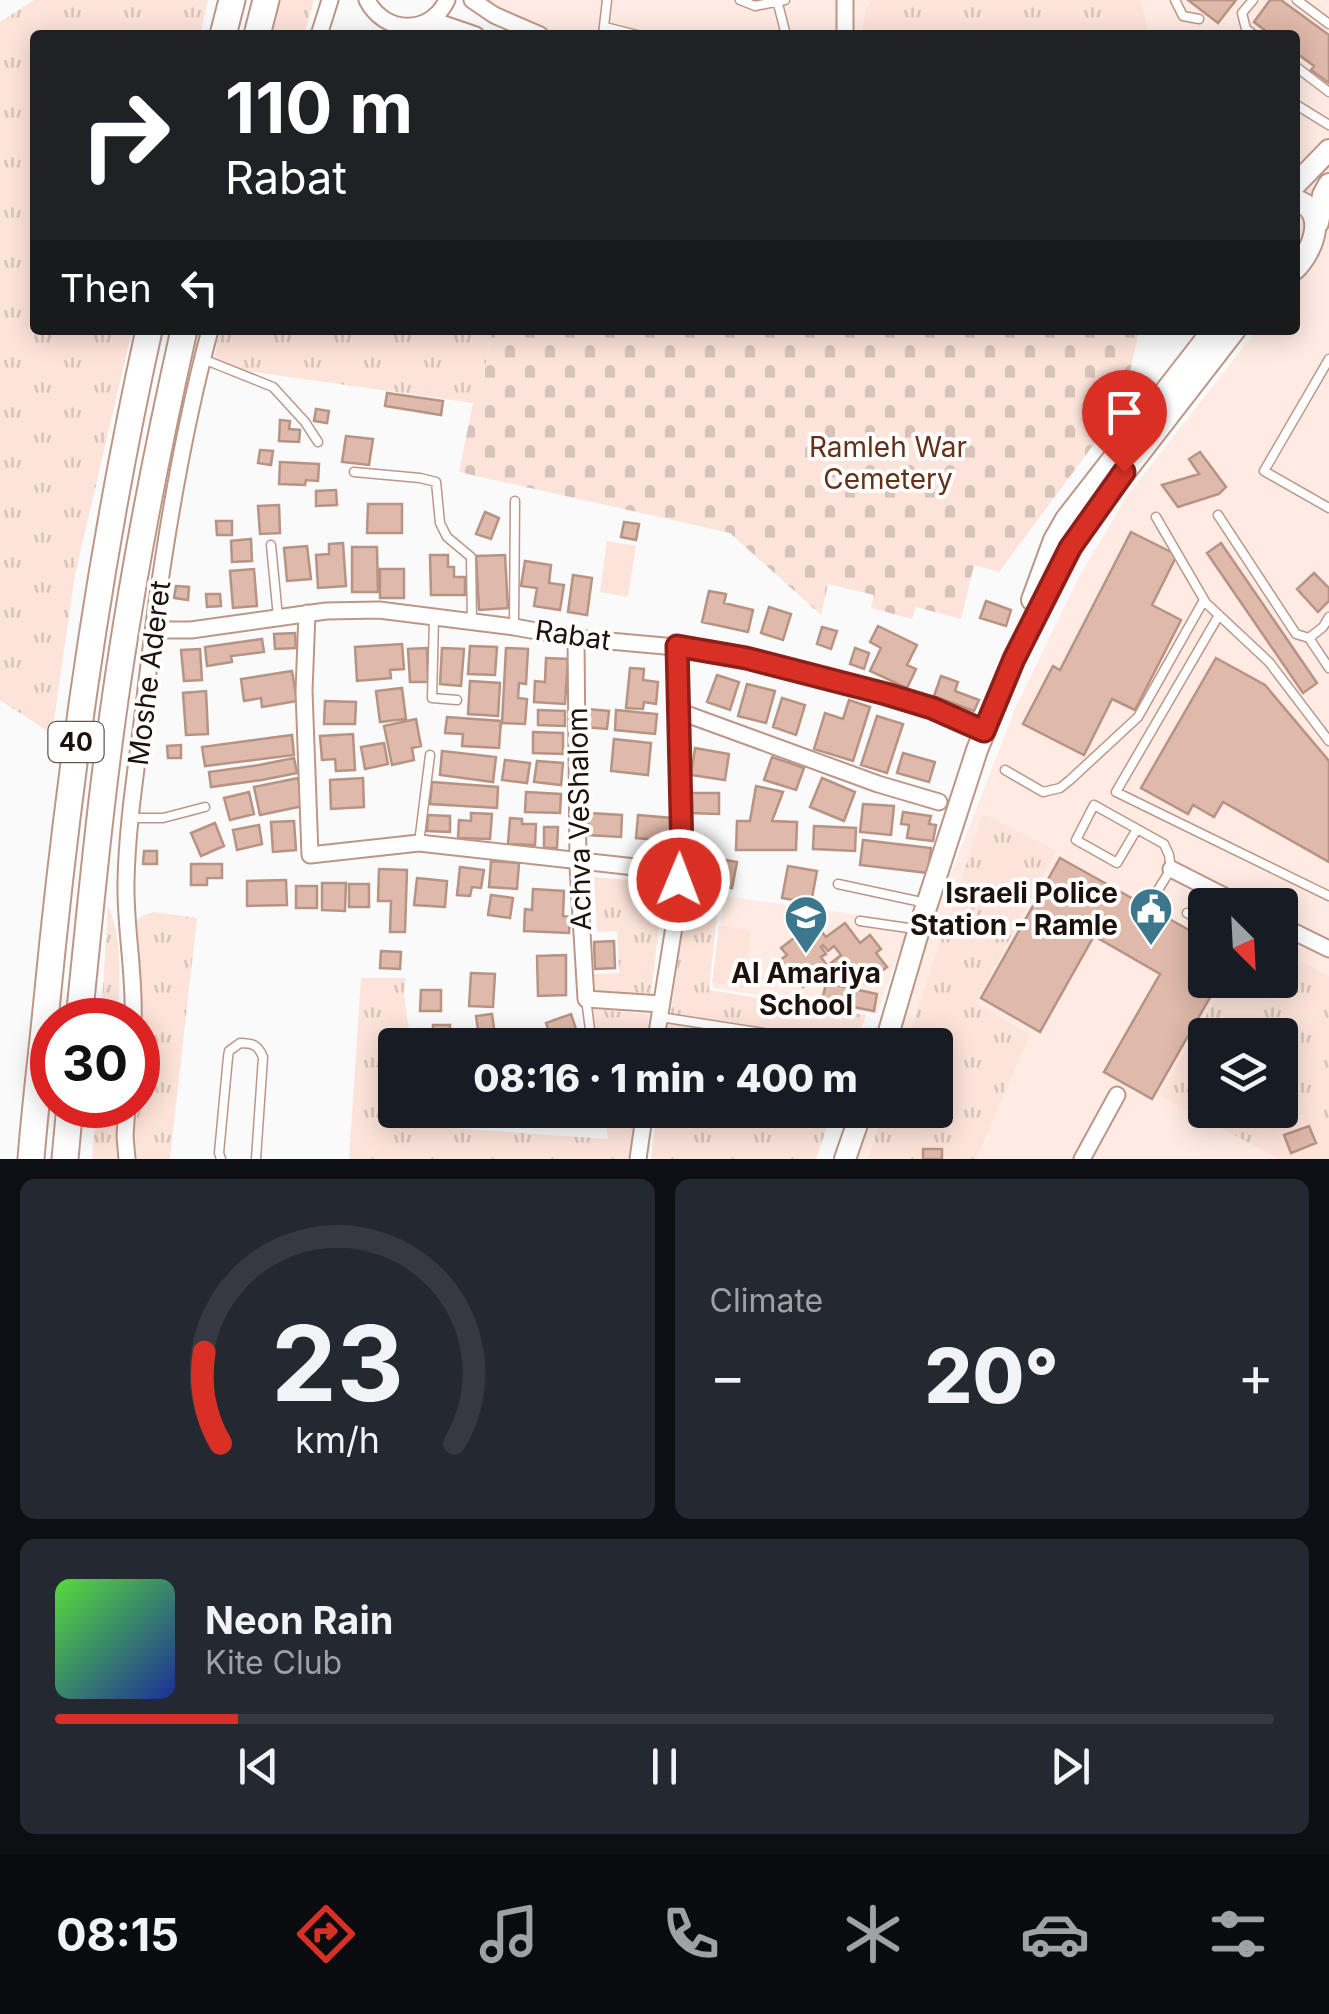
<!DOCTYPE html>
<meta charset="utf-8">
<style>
body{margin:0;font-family:Inter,sans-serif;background:#242831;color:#f1f3f6;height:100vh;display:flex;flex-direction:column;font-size:38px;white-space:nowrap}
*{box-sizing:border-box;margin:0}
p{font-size:32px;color:#9ea1a6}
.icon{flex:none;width:55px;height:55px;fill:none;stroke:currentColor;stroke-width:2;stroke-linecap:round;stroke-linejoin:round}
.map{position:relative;height:1159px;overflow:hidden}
.drawer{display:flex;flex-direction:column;gap:20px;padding:20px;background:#0d0f14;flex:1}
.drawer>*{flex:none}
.top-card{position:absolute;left:30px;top:30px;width:1270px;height:305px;border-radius:10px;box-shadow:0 5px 25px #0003;background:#202124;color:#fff;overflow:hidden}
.needle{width:65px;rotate:156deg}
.tools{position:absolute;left:1188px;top:888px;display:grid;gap:20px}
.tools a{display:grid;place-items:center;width:110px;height:110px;border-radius:10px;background:#171b24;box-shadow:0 5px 25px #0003;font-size:50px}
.speed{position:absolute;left:30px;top:998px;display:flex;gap:20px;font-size:50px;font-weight:700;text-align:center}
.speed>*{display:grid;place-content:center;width:130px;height:130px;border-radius:50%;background:#171b24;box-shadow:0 5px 25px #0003;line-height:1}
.speed .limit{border:15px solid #d22;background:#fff;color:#111}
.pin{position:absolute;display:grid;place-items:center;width:85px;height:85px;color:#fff;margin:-102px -42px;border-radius:50% 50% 50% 0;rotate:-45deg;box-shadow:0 0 10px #0007}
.pin .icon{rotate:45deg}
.me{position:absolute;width:110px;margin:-55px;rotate:1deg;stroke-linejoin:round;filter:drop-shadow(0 0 8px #0008)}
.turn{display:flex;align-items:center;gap:35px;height:210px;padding:0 30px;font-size:45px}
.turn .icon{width:130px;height:130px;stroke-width:2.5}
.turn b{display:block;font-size:70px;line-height:85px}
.then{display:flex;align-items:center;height:95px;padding:0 30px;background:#0003;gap:20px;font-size:38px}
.big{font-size:75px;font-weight:800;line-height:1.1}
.drawer .card{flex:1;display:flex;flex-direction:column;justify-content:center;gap:15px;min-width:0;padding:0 35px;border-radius:15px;background:#242831}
.drawer .dial{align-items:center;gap:0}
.dial svg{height:260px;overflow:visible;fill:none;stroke:#363941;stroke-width:7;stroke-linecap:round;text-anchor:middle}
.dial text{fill:#f1f3f6;stroke:none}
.song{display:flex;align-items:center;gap:30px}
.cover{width:120px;height:120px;border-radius:15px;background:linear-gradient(135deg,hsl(110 70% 55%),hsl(230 70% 35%))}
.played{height:10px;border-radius:5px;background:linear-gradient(90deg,#d93025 15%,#363941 15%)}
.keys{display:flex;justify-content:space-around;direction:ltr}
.heat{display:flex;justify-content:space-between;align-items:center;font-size:55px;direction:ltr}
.drawer .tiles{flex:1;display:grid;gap:20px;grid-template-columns:1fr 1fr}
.card:last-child{grid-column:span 2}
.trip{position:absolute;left:378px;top:1028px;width:575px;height:100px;border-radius:10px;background:#171b24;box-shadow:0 5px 25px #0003;font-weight:800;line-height:100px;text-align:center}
.menu{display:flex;height:160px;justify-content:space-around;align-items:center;background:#090b0e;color:#9ea1a6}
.menu .icon{width:70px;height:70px}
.menu .current{color:#d93025}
.menu b{font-size:45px;color:#f1f3f6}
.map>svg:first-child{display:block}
</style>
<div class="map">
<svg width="1329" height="1159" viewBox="0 0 1329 1159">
<defs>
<pattern id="grass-tufts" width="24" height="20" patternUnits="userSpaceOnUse" patternTransform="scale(2.5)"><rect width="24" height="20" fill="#fde4da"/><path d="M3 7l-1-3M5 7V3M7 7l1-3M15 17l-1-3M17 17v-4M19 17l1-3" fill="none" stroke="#d8c3ba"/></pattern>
<pattern id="cemetery-stones" width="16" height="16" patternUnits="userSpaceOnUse" patternTransform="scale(2.5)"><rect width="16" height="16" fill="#fde4da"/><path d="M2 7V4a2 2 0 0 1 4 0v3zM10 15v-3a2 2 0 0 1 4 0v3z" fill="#d8c3ba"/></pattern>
</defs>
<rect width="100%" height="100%" fill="#fafafa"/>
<!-- built -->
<path fill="#ffebe3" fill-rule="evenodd" d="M480,0H1329V1159H839L858,1110H935V1045H884L1017,704L1080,575L1128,494L1257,330H1295V35H558L483,4ZM1205,905H1280V980H1205ZM1205,1035H1280V1110H1205Z
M724,896L910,922L877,1014L713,988Z"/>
<!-- grass -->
<path fill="url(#grass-tufts)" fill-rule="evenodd" d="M34,0H208L200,35H35V330H132L75,575L52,734L0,700V22Z
M280,0H314L304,35H272Z
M872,0H1141L1149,35H862L865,10Z
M220,330H492L479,403H473L212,366Z
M983,814L1056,851L976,1002L1030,1035L976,1159H868L884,1110H935V1045H906Z
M594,877L664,883L651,995L595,990L593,974L619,973L617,931L597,932Z
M108,906C124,942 119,981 118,1020H101Z
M154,912L197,918L170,1159H132L131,1105H138V1020L131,924L144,915Z
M685,915L717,916L709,990L866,1015L855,1045H666Z
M1280,951L1329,976V1159H1279L1159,1095L1227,980H1280ZM1205,1035H1280V1110H1205Z
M361,978H406L404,994L411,1045H395V1110H419L421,1126L608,1139L605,1110H638L632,1159H349Z
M591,1009L649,1014L646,1045H596Z
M96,1105H116L117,1159H92Z
M657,1110H833L816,1159H651Z"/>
<!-- cemetery -->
<path fill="url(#cemetery-stones)" d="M492,330H1139L1123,405L999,572L974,565L961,619L916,607L912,619L871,608L874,595L828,584L821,615L730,533L459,472L473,403L479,402Z"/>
<!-- garden -->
<path fill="#fde4da" d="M607,541L636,546L628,597L600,592Z
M719,926L751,930L744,987L712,983Z"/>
<!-- building -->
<path fill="#dfb9a9" stroke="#b79383" stroke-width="2.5" d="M1188,0H1236L1218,23Z
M1270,0H1281L1329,35V83L1311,70L1314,66L1295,52V35H1271L1254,22Z
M387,393L443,401L441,415L385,406Z
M316,409L329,411L327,423L314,421Z
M280,420L290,421L289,429L300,430L299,442L279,441Z
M346,436L373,439L369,465L342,462Z
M260,450L273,451L271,465L258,463Z
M1200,452L1226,487L1219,494L1178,507L1162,485L1199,474L1189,459Z
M280,462L319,464L318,481L306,480L305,485L279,484Z
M336,490L337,505L316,506V491Z
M368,504H402V533H367Z
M279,505L280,533L260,534L258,506Z
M485,512L499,518L491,539L476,534Z
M216,521H232V535H217Z
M624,522L639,524L636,540L621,537Z
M1131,532L1177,555L1152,605L1181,620L1135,710L1112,699L1084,755L1023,724L1053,666L1060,670Z
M251,539L252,561L232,562L231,541Z
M343,543L346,586L318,588L316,555L329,554V544Z
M1221,543L1317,683L1303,693L1207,553Z
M307,546L311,579L287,581L284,548Z
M352,547H377L378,592H352Z
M430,555H448V567H454V577H465V595H431Z
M505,555L508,608L479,610L476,556Z
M525,561L551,565L549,583L564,585L560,610L534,606L537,588L521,586Z
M254,569L257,606L233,608L230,571Z
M380,569H404V598H380Z
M1314,573L1329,588V601L1318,612L1297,589Z
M573,575L592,578L587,615L568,612Z
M176,586L189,587L188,600L174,598Z
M709,591L726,594L724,603L753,610L748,632L702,622Z
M206,594H220L221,606L207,607Z
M986,601L1011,610L1006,626L980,618Z
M769,607L791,614L783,640L761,633Z
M878,626L917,645L907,665L916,669L907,688L870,671L881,648L870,642Z
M822,627L837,631L831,649L817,644Z
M295,633L296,648L275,649L274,634Z
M262,639L264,652L231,656L232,662L207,666L205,647Z
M402,644L404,669L390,670L391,678L357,681L355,647Z
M470,646L497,647L495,675L468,674Z
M427,648L428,682H410L408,649Z
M442,648L464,649L461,686L440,684Z
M506,648L528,649L526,684L519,683L518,698L527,699L525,724L502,723Z
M855,648L869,653L864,669L850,664Z
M200,649L202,680L184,681L181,650Z
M546,658L568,659L565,704L534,702L535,681L545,682Z
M1216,658L1265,685L1329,761V862L1223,802L1214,817L1193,805L1188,814L1141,788Z
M630,668L644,669L643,680L658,682L656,704L644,702L643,709L626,708Z
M292,671L297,701L262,707L261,698L244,701L241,679Z
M717,675L739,682L730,710L707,702Z
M941,676L958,682L955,691L979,700L974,711L934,696Z
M470,681L500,683L498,716L468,714Z
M747,684L775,691L766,723L738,716Z
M402,688L406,719L380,722L376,691Z
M206,691L208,734L186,735L183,693Z
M782,698L805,705L796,735L773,727Z
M849,700L870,707L853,761L814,749L825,713L843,719Z
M325,701L356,702L355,724H324Z
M587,709L609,711L607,729L585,727Z
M538,710L565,711V726L538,725Z
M616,710L657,714L655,734L615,730Z
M877,716L903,724L887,773L861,765Z
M447,717L501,721L499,748L462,746L463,734L445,733Z
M416,719L421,746L412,748L414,760L392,765L384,726Z
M533,732L563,733V754L533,753Z
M353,734L355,770L336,771L335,759L322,760L320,736Z
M292,735L294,755L205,766L202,747Z
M614,739L651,743L648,775L611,771Z
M384,743L388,764L365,769L361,747Z
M181,745V758H168L167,746Z
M695,748L729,754L725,780L691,775Z
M442,751L496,757L493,782L440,775Z
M903,753L935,762L929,782L897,773Z
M772,757L804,768L796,790L764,780Z
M294,758L297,773L262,780L211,787L209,772L259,765Z
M505,760L530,763L527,783L502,780Z
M537,761L563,763L561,785L534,782Z
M298,778L303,806L260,815L254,787Z
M363,778L364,807L331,809L330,780Z
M822,778L855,792L844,821L810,807Z
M432,782L498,787L497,808L430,804Z
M756,786L783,792L772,821L797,822L796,850H736L737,821H750Z
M249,792L254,814L230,820L224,798Z
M526,792L561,794L560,813L525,812Z
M689,793H719V814L689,813Z
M863,804L894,806L891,835L860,832Z
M903,812L931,816L929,824L936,825L933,841L907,838L909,825L901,824Z
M471,813L492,814L490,839L458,838L459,820L471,821Z
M589,813L622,815L621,837L587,835Z
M428,815L450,816V832L427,831Z
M638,815L672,818L670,841L636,838Z
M510,818L522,819V824H536L535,845L508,844Z
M294,821L296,850L273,852L271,822Z
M215,823L224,846L201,856L191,833Z
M259,825L262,844L237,850L233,830Z
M814,826L856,828L855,851L813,849Z
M544,827H558L557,848H544Z
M863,840L931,848L928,873L860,865Z
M144,851H157V864H143Z
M708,857L737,862L732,888L703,883Z
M1060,858L1205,939V980H1220L1152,1099L1104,1072L1160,974L1094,936L1040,1032L981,998Z
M491,861L519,863L517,889L489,887Z
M191,864H222V878H207V885H191Z
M788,866L817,871L811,903L782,898Z
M460,867L484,870L481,888L472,887L470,896L457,895Z
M379,869L407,870L405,932H390L391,901H378Z
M417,878L447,881L445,907L414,905Z
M286,880L287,905L247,906V881Z
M322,883H346L345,911L322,910Z
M349,884H369V907H349Z
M296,886H317V908H296Z
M533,889L564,891L563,916L570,917L569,933L524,931L525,909L532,910Z
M491,895L513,898L510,918L488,915Z
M845,923L860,943L870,935L881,949L876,953L887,967L865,984L861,979L850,987L831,963L841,955L834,946L828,951L823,945L821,947L826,954L821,957L828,967L803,987L789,969L779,977L771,967L787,955L781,948L803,931L806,935L817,926L826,937Z
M614,941L615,968L595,969L594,942Z
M381,951L401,952L400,969L380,968Z
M566,955V995L538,996L537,956Z
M471,973L495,974L493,1007L469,1006Z
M826,983L877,994L874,1011L822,1001Z
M421,990H441V1011H420Z
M492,1014L495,1035L479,1037L476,1016Z
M571,1014L580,1041L563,1045L560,1037L551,1039L546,1023Z
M433,1025H450V1037H433Z
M507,1030H527V1041H507Z
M685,1110H702L700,1124L684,1123Z
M1309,1126L1316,1143L1291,1153L1284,1135Z
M923,1149H942V1159H923Z"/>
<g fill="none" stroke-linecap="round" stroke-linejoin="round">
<!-- service casing -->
<g stroke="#bc9788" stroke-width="11">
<path id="service" d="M740,0L755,6L785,0
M777,0L786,35
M1175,0L1183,16L1199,19
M1253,0L1242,13L1246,29L1254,35
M1297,0L1329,24
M605,27L637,35
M603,35L607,0
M1295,66L1329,92
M1295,104L1329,125
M203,359L273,387L305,422L318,442
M1329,359L1264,471L1329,508
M354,472L420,478L436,482L440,523L447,537L471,557L472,622
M1218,515L1296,634L1309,638L1323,627L1329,617
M1156,517L1206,603L1269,662L1329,741
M271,545L278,617
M1219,615L1116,792L1329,896
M434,618L432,698L457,700
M514,626L515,501
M1309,638L1329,668
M1005,770L1043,792L1060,788L1070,780L1138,717L1204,600
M132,818H163L205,807
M1137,829L1117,863L1076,840L1094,805L1164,844L1169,855L1171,869L1153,898
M419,843L430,755
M838,884L926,903
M1187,913L1205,923
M860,921L915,929
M586,999L592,1045
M660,1017L764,1033
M599,1110L600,1113
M221,1159L219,1153L228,1057L229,1051L240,1043C253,1043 258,1045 263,1057L256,1159"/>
</g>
<!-- minor casing -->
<g stroke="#bc9788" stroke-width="19">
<path id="minor" d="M367,0C384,34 430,36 447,0
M472,0L494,15L540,35
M425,25L444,24L476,35
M319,35L330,0
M845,35V0
M307,613L304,691L310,855L419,843L680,872
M153,630H191L326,611L379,610L514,627L576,638L698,649L746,658L886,694L931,709L984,731
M576,638L578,867L586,999L661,1004
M678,711L878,784L939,802
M1171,869L1242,905
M1280,925L1329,949
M133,1020C135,974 125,928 126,882C127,824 137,765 144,707C158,581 177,453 210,330
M655,1045L677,908L682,854L677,646
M127,1105L125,1136L127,1159
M638,1159L645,1110
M1082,1159L1117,1095"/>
</g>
<!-- tertiary casing -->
<g stroke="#bc9788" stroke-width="24">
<path id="tertiary" d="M1295,185L1329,150
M1295,200C1329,209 1314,250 1295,269
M1318,223L1323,195L1329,184
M1032,600L1054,540L1066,519L1213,330
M885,1045L919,929L977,750L1014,659L1081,529L1235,330
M845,1159L862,1110"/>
</g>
<!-- trunk casing -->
<g stroke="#bc9788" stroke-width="29">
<path id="trunk" d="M223,35L232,0
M257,35L266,0
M79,1020C91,902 102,783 120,666C137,553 159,441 184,330
M31,1159C35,1106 42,1053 47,1000C69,774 100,551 149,330
M65,1159L70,1105"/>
</g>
<!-- service -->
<use href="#service" stroke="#fff" stroke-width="8"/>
<!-- minor -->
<use href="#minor" stroke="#fff" stroke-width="15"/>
<!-- tertiary -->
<use href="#tertiary" stroke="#fff" stroke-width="20"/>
<!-- trunk -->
<use href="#trunk" stroke="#fff" stroke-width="25"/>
</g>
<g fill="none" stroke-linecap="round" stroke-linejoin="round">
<!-- route casing -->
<g stroke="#8d1f18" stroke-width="25">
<path id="route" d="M679,880L682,854L677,646L746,658L886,694L932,708L984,731L1014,659L1070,548L1124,472"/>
</g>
<!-- route -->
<use href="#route" stroke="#d93025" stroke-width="18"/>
</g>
<!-- icons -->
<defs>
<g id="civic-pin" transform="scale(2.25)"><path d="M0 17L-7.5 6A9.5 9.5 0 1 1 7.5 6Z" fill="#3b788e" stroke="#fff"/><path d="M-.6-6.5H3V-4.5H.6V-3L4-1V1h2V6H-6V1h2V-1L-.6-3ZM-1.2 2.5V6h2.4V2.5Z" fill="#fff"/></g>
<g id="school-pin" transform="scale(2.25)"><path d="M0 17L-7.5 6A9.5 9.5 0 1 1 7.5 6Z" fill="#3b788e" stroke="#fff"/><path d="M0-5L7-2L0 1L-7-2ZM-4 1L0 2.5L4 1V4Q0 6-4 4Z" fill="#fff"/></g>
</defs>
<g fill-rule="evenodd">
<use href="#civic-pin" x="1151" y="909"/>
<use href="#school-pin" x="806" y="917"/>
</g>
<g text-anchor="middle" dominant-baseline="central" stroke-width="8" stroke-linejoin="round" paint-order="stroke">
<!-- shield labels -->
<rect fill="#fff" stroke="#625854" stroke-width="2.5" x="48.5" y="722" width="55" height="40" rx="8"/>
<g font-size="25" font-weight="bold" fill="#1e110b">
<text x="76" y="742">40</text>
</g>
<!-- park labels -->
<g font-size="28" fill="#653018" stroke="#fff">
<text x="888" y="447">Ramleh War<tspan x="888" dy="32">Cemetery</tspan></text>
</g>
<!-- street labels -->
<g font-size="28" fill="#1e110b" stroke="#fff">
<text transform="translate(573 635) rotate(8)">Rabat</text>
<text transform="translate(149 673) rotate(-83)">Moshe Aderet</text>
<text transform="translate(579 819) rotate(-91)">Achva VeShalom</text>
</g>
<!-- poi labels -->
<g font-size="28" font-weight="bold" fill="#1e110b" stroke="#fff" text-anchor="end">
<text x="1118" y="893">Israeli Police<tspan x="1118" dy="32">Station - Ramle</tspan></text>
<text x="806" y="973" text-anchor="middle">Al Amariya<tspan x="806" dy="32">School</tspan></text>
</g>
</g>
</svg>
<div class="tools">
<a><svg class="needle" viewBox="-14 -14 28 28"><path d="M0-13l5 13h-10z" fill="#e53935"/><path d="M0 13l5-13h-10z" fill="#9ea1a6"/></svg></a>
<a><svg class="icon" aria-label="layers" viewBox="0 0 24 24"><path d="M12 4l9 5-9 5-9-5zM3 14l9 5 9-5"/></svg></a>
</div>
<div class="speed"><div class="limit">30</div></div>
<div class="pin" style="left:1124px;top:472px;background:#d93025"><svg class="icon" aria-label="arrive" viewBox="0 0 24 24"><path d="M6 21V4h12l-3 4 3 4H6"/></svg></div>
<svg class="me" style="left:679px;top:880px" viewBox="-20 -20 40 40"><circle r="17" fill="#d93025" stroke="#fff" stroke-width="3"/><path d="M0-11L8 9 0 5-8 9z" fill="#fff"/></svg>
<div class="trip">08:16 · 1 min · 400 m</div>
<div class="top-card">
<div class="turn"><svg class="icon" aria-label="right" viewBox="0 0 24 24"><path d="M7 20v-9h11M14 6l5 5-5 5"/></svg><div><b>110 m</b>Rabat</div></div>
<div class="then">Then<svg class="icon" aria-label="left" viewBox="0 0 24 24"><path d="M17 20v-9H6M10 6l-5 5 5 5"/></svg></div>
</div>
</div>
<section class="drawer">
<div class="tiles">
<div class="card dial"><svg viewBox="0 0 100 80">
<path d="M14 69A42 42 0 1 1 86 69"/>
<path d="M14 69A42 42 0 0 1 9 41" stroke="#d93025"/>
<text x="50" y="56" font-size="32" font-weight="700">23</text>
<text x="50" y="72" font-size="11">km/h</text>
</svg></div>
<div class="card"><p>Climate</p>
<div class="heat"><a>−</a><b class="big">20°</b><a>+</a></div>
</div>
<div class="card">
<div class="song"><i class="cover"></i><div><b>Neon Rain</b><p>Kite Club</p></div></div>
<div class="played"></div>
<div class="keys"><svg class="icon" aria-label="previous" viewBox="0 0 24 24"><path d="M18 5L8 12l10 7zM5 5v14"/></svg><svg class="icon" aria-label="pause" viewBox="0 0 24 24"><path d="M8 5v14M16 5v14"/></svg><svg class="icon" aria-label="next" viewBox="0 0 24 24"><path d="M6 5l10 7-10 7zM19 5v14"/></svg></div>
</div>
</div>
</section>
<nav class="menu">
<b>08:15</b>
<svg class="icon current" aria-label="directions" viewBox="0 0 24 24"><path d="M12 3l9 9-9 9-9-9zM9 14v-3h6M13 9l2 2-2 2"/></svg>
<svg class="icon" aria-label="music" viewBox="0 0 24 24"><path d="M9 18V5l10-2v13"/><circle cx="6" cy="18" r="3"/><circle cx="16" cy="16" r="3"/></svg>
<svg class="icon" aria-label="phone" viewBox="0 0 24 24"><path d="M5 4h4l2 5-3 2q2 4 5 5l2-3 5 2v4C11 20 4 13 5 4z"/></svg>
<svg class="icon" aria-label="climate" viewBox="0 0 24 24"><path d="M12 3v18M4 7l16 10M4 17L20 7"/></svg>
<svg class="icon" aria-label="car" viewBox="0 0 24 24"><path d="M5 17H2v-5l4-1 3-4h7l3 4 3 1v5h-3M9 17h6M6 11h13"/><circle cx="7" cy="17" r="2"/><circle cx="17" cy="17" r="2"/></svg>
<svg class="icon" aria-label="filters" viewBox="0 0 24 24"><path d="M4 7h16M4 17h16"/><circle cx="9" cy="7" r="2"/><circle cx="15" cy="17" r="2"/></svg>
</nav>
